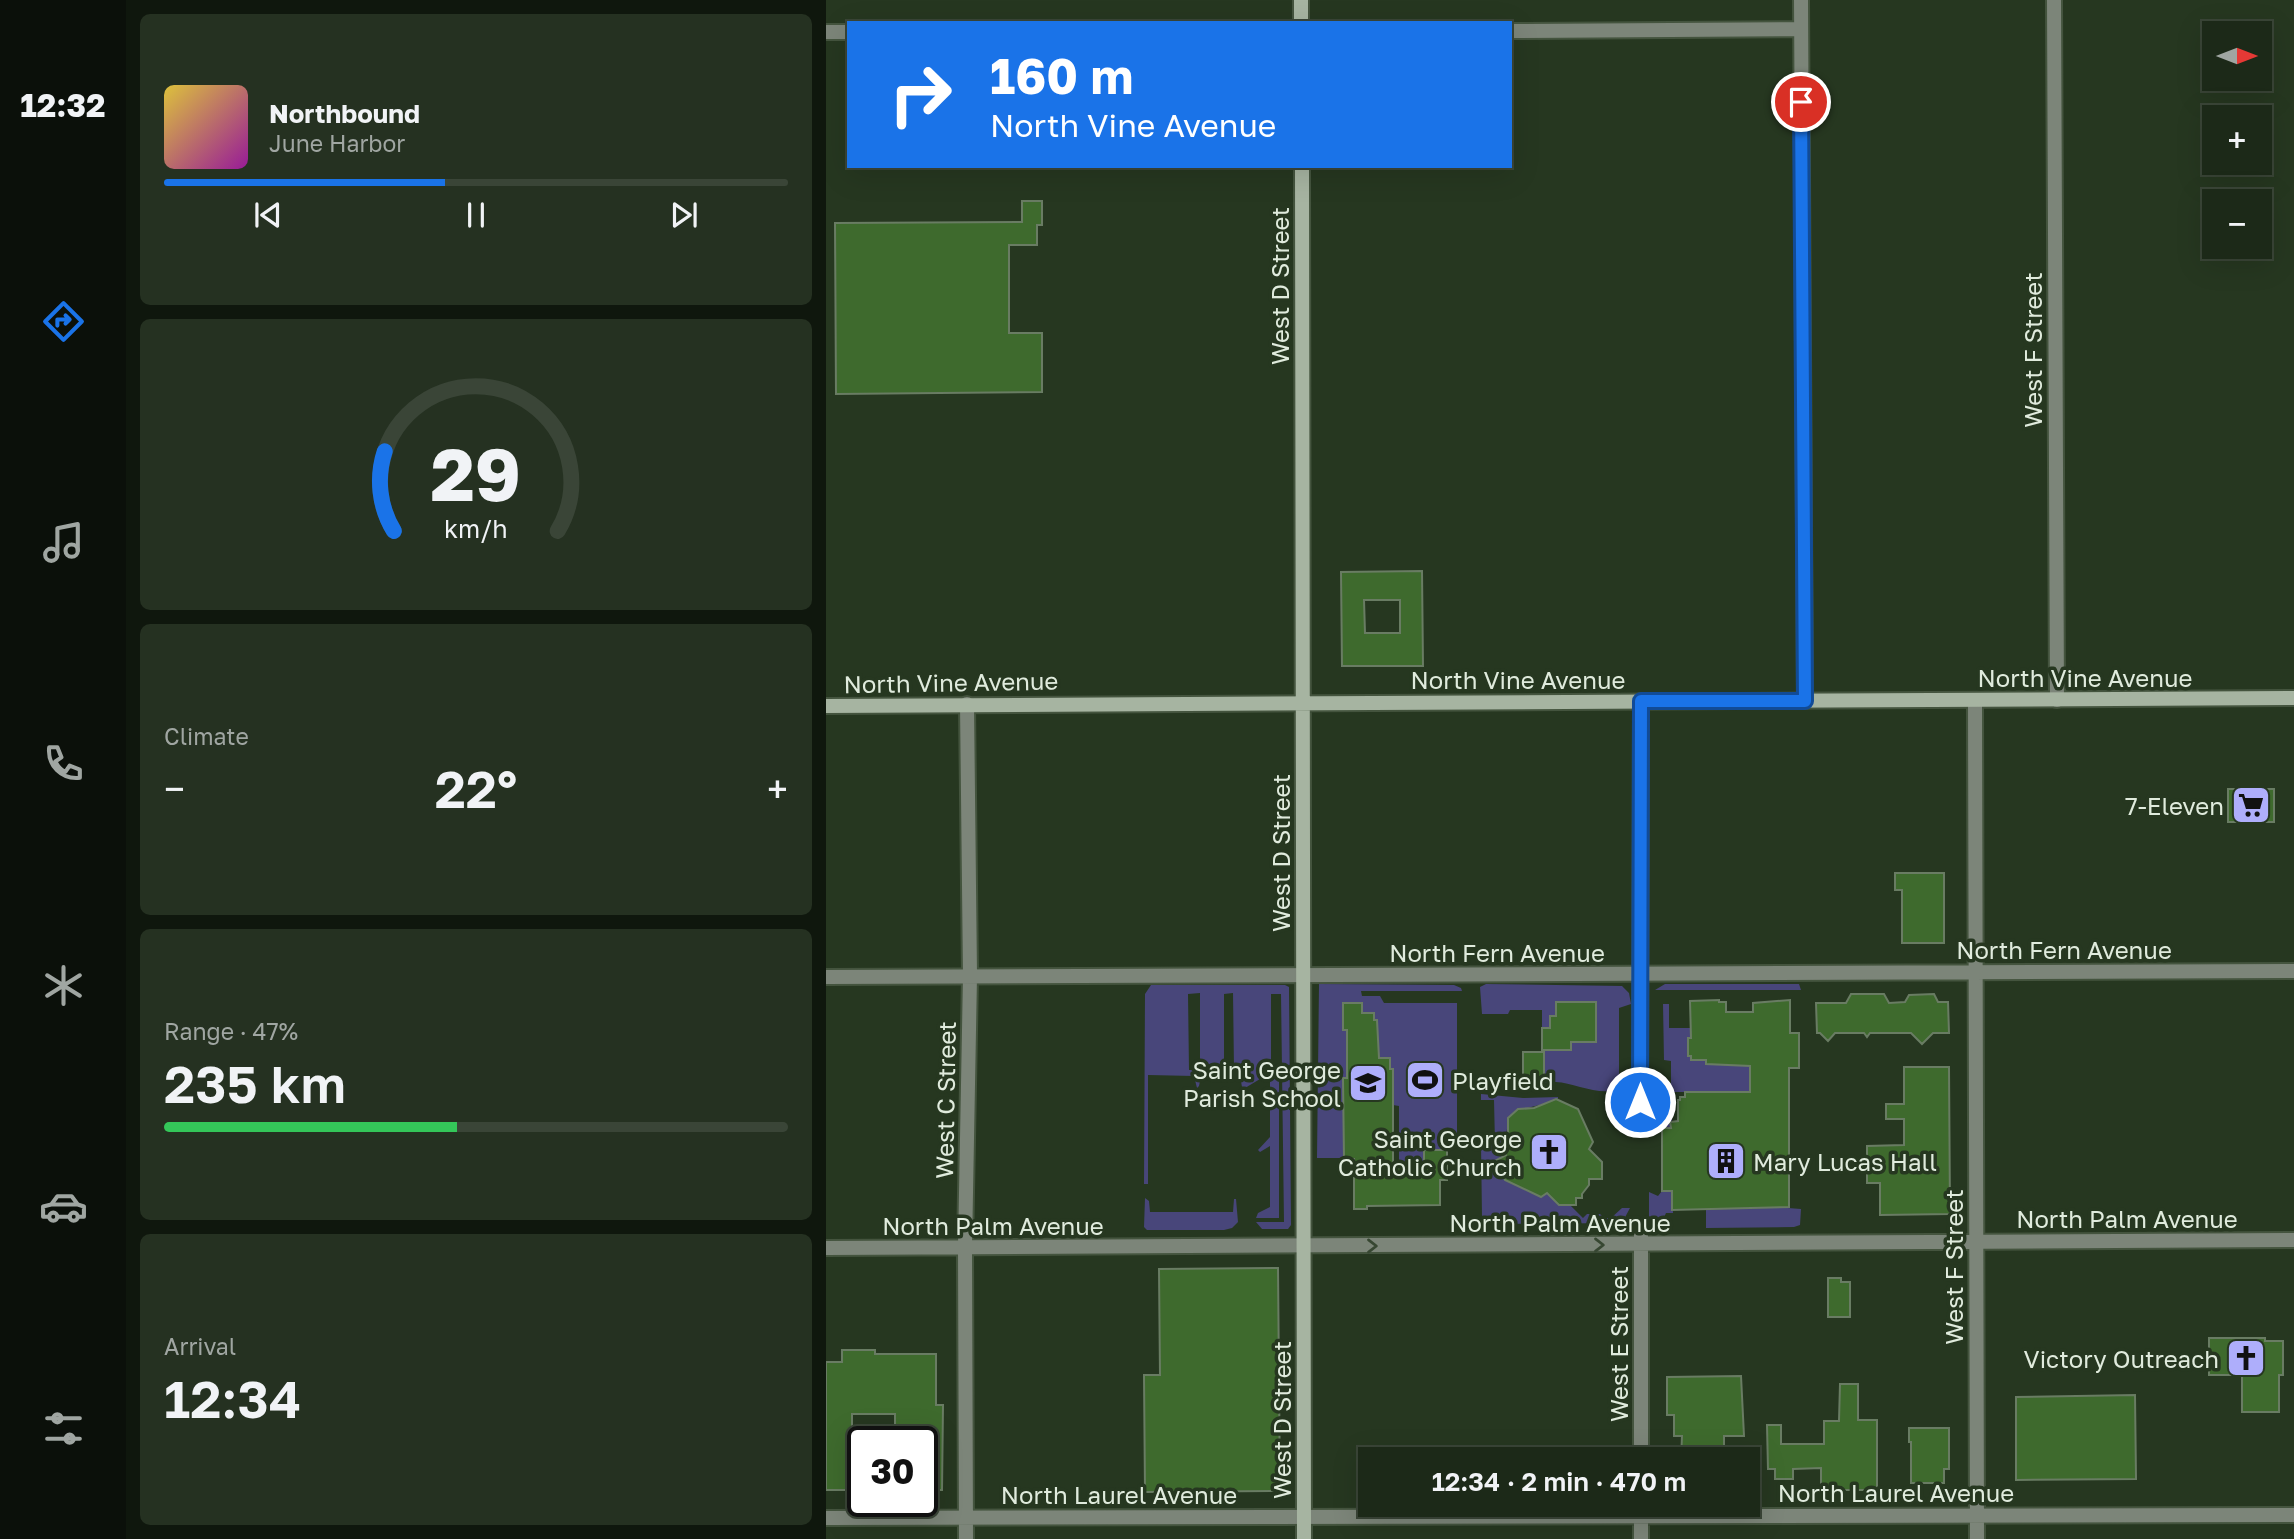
<!DOCTYPE html>
<meta charset="utf-8">
<style>
body{margin:0;font-family:"Golos Text",sans-serif;background:#253121;color:#f1f3f6;height:100vh;display:flex;flex-direction:column;font-size:26px;white-space:nowrap}
*{box-sizing:border-box;margin:0}
p{font-size:23px;color:#a0a6a2}
.icon{flex:none;width:38px;height:38px;fill:none;stroke:currentColor;stroke-width:2;stroke-linecap:round;stroke-linejoin:round}
.map{position:relative;flex:1;overflow:hidden}
.sheet{display:flex;flex-direction:column;gap:14px;padding:14px;background:#0f170d;width:700px}
.sheet>*{flex:none}
.top-card{position:absolute;left:21px;top:21px;width:665px;height:147px;border-radius:0px;box-shadow:0 7px 28px #0002,0 0 0 2px #3a4537;background:#1a73e8;color:#fff;overflow:hidden}
.needle{width:46px;rotate:90deg}
.fabs{position:absolute;left:1376px;top:21px;display:grid;gap:14px}
.fabs a{display:grid;place-items:center;width:70px;height:70px;border-radius:0px;background:#1c2918;box-shadow:0 7px 28px #0002,0 0 0 2px #3a4537;font-size:35px}
.speed{position:absolute;left:21px;top:1426px;display:flex;gap:14px;font-size:35px;font-weight:700;text-align:center}
.speed>*{display:grid;place-content:center;width:91px;height:91px;border-radius:50%;background:#1c2918;box-shadow:0 7px 28px #0002,0 0 0 2px #3a4537;line-height:1}
.speed .limit{border:4px solid #111;border-radius:10px;background:#fff;color:#111}
.pin{position:absolute;display:grid;place-items:center;width:60px;height:60px;color:#fff;margin:-30px;border:4px solid #fff;border-radius:50%;box-shadow:0 2px 7px #0007}
.me{position:absolute;width:77px;margin:-38px;rotate:0deg;stroke-linejoin:round;filter:drop-shadow(0 0 5px #0008)}
.turn{display:flex;align-items:center;gap:24px;height:147px;padding:0 28px;font-size:32px}
.turn .icon{width:91px;height:91px;stroke-width:2.5}
.turn b{display:block;font-size:49px;line-height:60px}
.big{font-size:52px;font-weight:600;line-height:1.1}
.sheet .card{flex:1;display:flex;flex-direction:column;justify-content:center;gap:10px;min-width:0;padding:0 24px;border-radius:10px;background:#253121}
.sheet .dial{align-items:center;gap:0}
.dial svg{height:182px;overflow:visible;fill:none;stroke:#3a4537;stroke-width:7;stroke-linecap:round;text-anchor:middle}
.dial text{fill:#f1f3f6;stroke:none}
.song{display:flex;align-items:center;gap:21px}
.cover{width:84px;height:84px;border-radius:10px;background:linear-gradient(135deg,hsl(50 70% 55%),hsl(300 70% 35%))}
.played{height:7px;border-radius:4px;background:linear-gradient(90deg,#1a73e8 45%,#3a4537 45%)}
.keys{display:flex;justify-content:space-around;direction:ltr}
.heat{display:flex;justify-content:space-between;align-items:center;font-size:38px;direction:ltr}
.charge{height:10px;border-radius:5px;background:linear-gradient(90deg,#34c759 47%,#3a4537 0)}
.trip{position:absolute;left:532px;top:1447px;width:402px;height:70px;border-radius:0px;background:#1c2918;box-shadow:0 7px 28px #0002,0 0 0 2px #3a4537;font-weight:600;line-height:70px;text-align:center}
main{display:flex;flex:1;min-height:0}
.tabs{display:flex;flex-direction:column;width:126px;justify-content:space-around;align-items:center;background:#0b100a;color:#a0a6a2}
.tabs .icon{width:49px;height:49px}
.tabs .active{color:#1a73e8}
.tabs b{font-size:32px;color:#f1f3f6}
.map>svg:first-child{display:block}
</style>
<main>
<nav class="tabs">
<b>12:32</b>
<svg class="icon active" aria-label="directions" viewBox="0 0 24 24"><path d="M12 3l9 9-9 9-9-9zM9 14v-3h6M13 9l2 2-2 2"/></svg>
<svg class="icon" aria-label="music" viewBox="0 0 24 24"><path d="M9 18V5l10-2v13"/><circle cx="6" cy="18" r="3"/><circle cx="16" cy="16" r="3"/></svg>
<svg class="icon" aria-label="phone" viewBox="0 0 24 24"><path d="M5 4h4l2 5-3 2q2 4 5 5l2-3 5 2v4C11 20 4 13 5 4z"/></svg>
<svg class="icon" aria-label="climate" viewBox="0 0 24 24"><path d="M12 3v18M4 7l16 10M4 17L20 7"/></svg>
<svg class="icon" aria-label="car" viewBox="0 0 24 24"><path d="M5 17H2v-5l4-1 3-4h7l3 4 3 1v5h-3M9 17h6M6 11h13"/><circle cx="7" cy="17" r="2"/><circle cx="17" cy="17" r="2"/></svg>
<svg class="icon" aria-label="filters" viewBox="0 0 24 24"><path d="M4 7h16M4 17h16"/><circle cx="9" cy="7" r="2"/><circle cx="15" cy="17" r="2"/></svg>
</nav>
<section class="sheet">
<div class="card">
<div class="song"><i class="cover"></i><div><b>Northbound</b><p>June Harbor</p></div></div>
<div class="played"></div>
<div class="keys"><svg class="icon" aria-label="previous" viewBox="0 0 24 24"><path d="M18 5L8 12l10 7zM5 5v14"/></svg><svg class="icon" aria-label="pause" viewBox="0 0 24 24"><path d="M8 5v14M16 5v14"/></svg><svg class="icon" aria-label="next" viewBox="0 0 24 24"><path d="M6 5l10 7-10 7zM19 5v14"/></svg></div>
</div>
<div class="card dial"><svg viewBox="0 0 100 80">
<path d="M14 69A42 42 0 1 1 86 69"/>
<path d="M14 69A42 42 0 0 1 10 34" stroke="#1a73e8"/>
<text x="50" y="56" font-size="32" font-weight="700">29</text>
<text x="50" y="72" font-size="11">km/h</text>
</svg></div>
<div class="card"><p>Climate</p>
<div class="heat"><a>−</a><b class="big">22°</b><a>+</a></div>
</div>
<div class="card"><p>Range · 47%</p><b class="big">235 km</b><div class="charge"></div></div>
<div class="card"><p>Arrival</p><b class="big">12:34</b></div>
</section>
<div class="map">
<svg width="1468" height="1539" viewBox="0 0 1468 1539">
<rect width="100%" height="100%" fill="#263720"/>
<!-- green -->
<path fill="#48467a" fill-rule="evenodd" d="M493,984L628,985L635,988L636,991H535L536,996H554L558,1003H631V1147H621V1150H598V1168H588V1171H573V1106L567,1105V1070L564,1069V1058H553L551,1020L536,1013L535,1003H517V1029L521,1030V1078H517L518,1158H491Z
M660,984L796,986L803,993L805,1004L793,1008V1076H802L803,1081C785,1103 752,1083 730,1082C718,1082 708,1086 697,1082V1052L716,1051V1010H684L682,1014H656L654,987Z
M839,984H973L975,990H829Z
M325,985H459L463,987L465,1225L462,1229H436L430,1222H458L455,994H445V1069L453,1070V1218H430L432,1213L444,1207V1146L434,1152L432,1150L444,1137V1082L439,1076L419,1088L416,1087L414,1076H375L373,1086L371,1088L368,1076L322,1075V1184H318L319,994ZM374,993V1070H363L362,994ZM407,993L408,1069L398,1070V994Z
M837,1004H843V1028H896L908,1033L909,1065H937L924,1092H845V1061L838,1060Z
M655,1094L697,1098L732,1097V1100C714,1106 695,1107 682,1118C682,1131 677,1142 680,1155L670,1161L715,1197L721,1193L733,1205H744L757,1218L761,1214H774L778,1218H785L796,1208H804L796,1223L659,1224L656,1217L655,1145L669,1144L668,1100H655Z
M822 1120a12 12 0 1 1 24 0a12 12 0 1 1-24 0Z
M836,1191H846L847,1213H840L835,1224L823,1216V1192L832,1196Z
M319,1198L323,1201L324,1212H407L408,1199H410L412,1222L406,1228L398,1230H321L318,1227Z
M948,1207L975,1209L974,1225L968,1227L880,1228V1209Z"/>
<!-- building -->
<path fill="#3e6a2d" stroke="#697c63" stroke-width="2" fill-rule="evenodd" d="M196,201H216V225H211V245H183V333H216V392L10,394L9,223L196,222Z
M596,571L597,666H516L515,572ZM538,600H574V633H539Z
M1402,789H1448V822H1402Z
M1069,873H1118V943H1076V890H1069Z
M1025,994H1058L1063,1003L1079,1002L1083,995L1108,994L1112,1002H1122L1123,1033H1107L1096,1044L1085,1033H1044L1041,1037L1038,1033H1009L1002,1041L994,1033H991L990,1003H1020Z
M893,1000V1002H900V1012H927V1003L964,1000V1033H973V1068H963V1207L846,1210V1191H836V1128H845L844,1122L852,1121V1100H854V1097H859V1092H924V1066L880,1064V1060H865V1056H862V1038H865L864,1001Z
M730,1002H770V1042H745V1050H716V1028H724V1016H730Z
M517,1003H536V1013H548V1020H551L553,1058H564V1069H567V1168H598V1150H621V1180H614V1205L541,1206V1209H528V1159H518L517,1078H521V1030H517Z
M697,1052H718V1082H697Z
M1078,1067H1123L1124,1214L1054,1215V1183H1041V1146L1078,1145V1119H1060V1104H1078Z
M730,1099L752,1109L767,1142L763,1149L776,1162V1179H763V1185L756,1194V1198H750V1205H733L721,1193L715,1197L679,1180L669,1161L680,1155L677,1144L682,1132V1118L692,1109L708,1108Z
M452,1268L454,1491L319,1492L318,1375H334L333,1269Z
M1002,1278H1015V1282H1024V1317H1002Z
M1383,1338H1439V1341H1457V1375H1453V1412H1416V1375H1383Z
M16,1350H49V1354H110V1405H117L116,1490H96V1442H69V1414H26V1462H37V1490H0V1362H16Z
M915,1376L918,1436H898V1460H855L856,1436H848V1415H841V1377Z
M1014,1384H1032V1420H1051V1490H995V1468L967,1469V1479H949V1469H942L941,1425H955V1444H998V1421H1013Z
M1309,1395L1310,1479L1190,1480V1397Z
M1083,1428H1123V1469H1118V1483H1085V1442H1083Z"/>
<g fill="none" stroke-linecap="round" stroke-linejoin="round">
<!-- street casing -->
<g stroke="#44543e" stroke-width="18">
<path id="street" d="M975,0L979,701
M1228,0L1231,700
M684,31L975,29
M0,32H23
M1149,701L1151,1539
M0,977L1468,971
M814,1102L815,701
M0,1248L1468,1240
M815,1460V1228
M0,1518L1468,1515
M140,1539L139,1247L144,976L141,704
M815,1539V1505"/>
</g>
<!-- secondary casing -->
<g stroke="#44543e" stroke-width="18">
<path id="secondary" d="M475,0V23
M476,166L478,1539
M0,706L1468,698"/>
</g>
<!-- street -->
<use href="#street" stroke="#7c8579" stroke-width="14"/>
<!-- secondary -->
<use href="#secondary" stroke="#a6b4a1" stroke-width="14"/>
</g>
<!-- one-way arrows -->
<defs><path id="oneway-chevron" d="M-2-3.5L2.5 0L-2 3.5" fill="none" stroke-width="1.6" stroke-linecap="round" stroke-linejoin="round" transform="scale(1.75)"/></defs>
<g stroke="#374732">
<use href="#oneway-chevron" transform="translate(773 1245)"/>
<use href="#oneway-chevron" transform="translate(546 1246)"/>
</g>
<g fill="none" stroke-linecap="round" stroke-linejoin="round">
<!-- route casing -->
<g stroke="#114b97" stroke-width="18">
<path id="route" d="M814,1102L815,701H979L975,102"/>
</g>
<!-- route -->
<use href="#route" stroke="#1a73e8" stroke-width="12"/>
</g>
<!-- icons -->
<defs>
<g id="supermarket-square" transform="scale(2.0125)"><rect x="-9" y="-9" width="18" height="18" rx="4" fill="#aeaefb" stroke="#263720"/><path d="M-6-5.5h2.5l.6 2H6L4.5 2H-2.5L-4.4-4H-6ZM-1.5 3.2a1.3 1.3 0 1 0 .1 0ZM3 3.2a1.3 1.3 0 1 0 .1 0Z" fill="#111"/></g>
<g id="stadium-square" transform="scale(2.0125)"><rect x="-9" y="-9" width="18" height="18" rx="4" fill="#aeaefb" stroke="#263720"/><path d="M0-5a6.5 5 0 1 0 0 10a6.5 5 0 1 0 0-10ZM-3.5-1.8h7v3.6h-7Z" fill="#111"/></g>
<g id="school-square" transform="scale(2.0125)"><rect x="-9" y="-9" width="18" height="18" rx="4" fill="#aeaefb" stroke="#263720"/><path d="M0-5L7-2L0 1L-7-2ZM-4 1L0 2.5L4 1V4Q0 6-4 4Z" fill="#111"/></g>
<g id="church-square" transform="scale(2.0125)"><rect x="-9" y="-9" width="18" height="18" rx="4" fill="#aeaefb" stroke="#263720"/><path d="M-1.2-6h2.4v3.5h3.3v2.4h-3.3V6h-2.4V-.1h-3.3v-2.4h3.3Z" fill="#111"/></g>
<g id="building-square" transform="scale(2.0125)"><rect x="-9" y="-9" width="18" height="18" rx="4" fill="#aeaefb" stroke="#263720"/><path d="M-4-6H4V6H1V3H-1V6H-4ZM-2.5-4.3h1.7v1.8h-1.7ZM.8-4.3h1.7v1.8H.8ZM-2.5-1h1.7V.8h-1.7ZM.8-1h1.7V.8H.8Z" fill="#111"/></g>
</defs>
<g fill-rule="evenodd">
<use href="#supermarket-square" x="1425" y="805"/>
<use href="#stadium-square" x="599" y="1080"/>
<use href="#school-square" x="542" y="1083"/>
<use href="#church-square" x="723" y="1152"/>
<use href="#building-square" x="900" y="1161"/>
<use href="#church-square" x="1420" y="1358"/>
</g>
<g text-anchor="middle" dominant-baseline="central" stroke-width="7" stroke-linejoin="round" paint-order="stroke">
<!-- street labels -->
<g font-size="24" fill="#e0ebdd" stroke="#263720">
<text transform="translate(453 286) rotate(-90)">West D Street</text>
<text transform="translate(1206 350) rotate(-90)">West F Street</text>
<text x="1259" y="677">North Vine Avenue</text>
<text x="692" y="679">North Vine Avenue</text>
<text transform="translate(125 682) rotate(-1)">North Vine Avenue</text>
<text transform="translate(454 853) rotate(-90)">West D Street</text>
<text x="1238" y="949">North Fern Avenue</text>
<text x="671" y="952">North Fern Avenue</text>
<text transform="translate(119 1100) rotate(-89)">West C Street</text>
<text x="1301" y="1218">North Palm Avenue</text>
<text x="734" y="1222">North Palm Avenue</text>
<text x="167" y="1225">North Palm Avenue</text>
<text transform="translate(1127 1267) rotate(-90)">West F Street</text>
<text transform="translate(792 1344) rotate(-90)">West E Street</text>
<text transform="translate(455 1420) rotate(-90)">West D Street</text>
<text x="1070" y="1492">North Laurel Avenue</text>
<text x="293" y="1494">North Laurel Avenue</text>
</g>
<!-- poi labels -->
<g font-size="24" fill="#e0ebdd" stroke="#263720" text-anchor="end">
<text x="1398" y="805">7-Eleven</text>
<text x="515" y="1069">Saint George<tspan x="515" dy="28">Parish School</tspan></text>
<text x="626" y="1080" text-anchor="start">Playfield</text>
<text x="696" y="1138">Saint George<tspan x="696" dy="28">Catholic Church</tspan></text>
<text x="927" y="1161" text-anchor="start">Mary Lucas Hall</text>
<text x="1393" y="1358">Victory Outreach</text>
</g>
</g>
</svg>
<div class="fabs">
<a><svg class="needle" viewBox="-14 -14 28 28"><path d="M0-13l5 13h-10z" fill="#e53935"/><path d="M0 13l5-13h-10z" fill="#a0a6a2"/></svg></a>
<a>+</a>
<a>−</a>
</div>
<div class="speed"><div class="limit">30</div></div>
<div class="pin" style="left:975px;top:102px;background:#d93025"><svg class="icon" aria-label="arrive" viewBox="0 0 24 24"><path d="M6 21V4h12l-3 4 3 4H6"/></svg></div>
<svg class="me" style="left:814px;top:1102px" viewBox="-20 -20 40 40"><circle r="17" fill="#1a73e8" stroke="#fff" stroke-width="3"/><path d="M0-11L8 9 0 5-8 9z" fill="#fff"/></svg>
<div class="trip">12:34 · 2 min · 470 m</div>
<div class="top-card">
<div class="turn"><svg class="icon" aria-label="right" viewBox="0 0 24 24"><path d="M7 20v-9h11M14 6l5 5-5 5"/></svg><div><b>160 m</b>North Vine Avenue</div></div>
</div>
</div>
</main>
